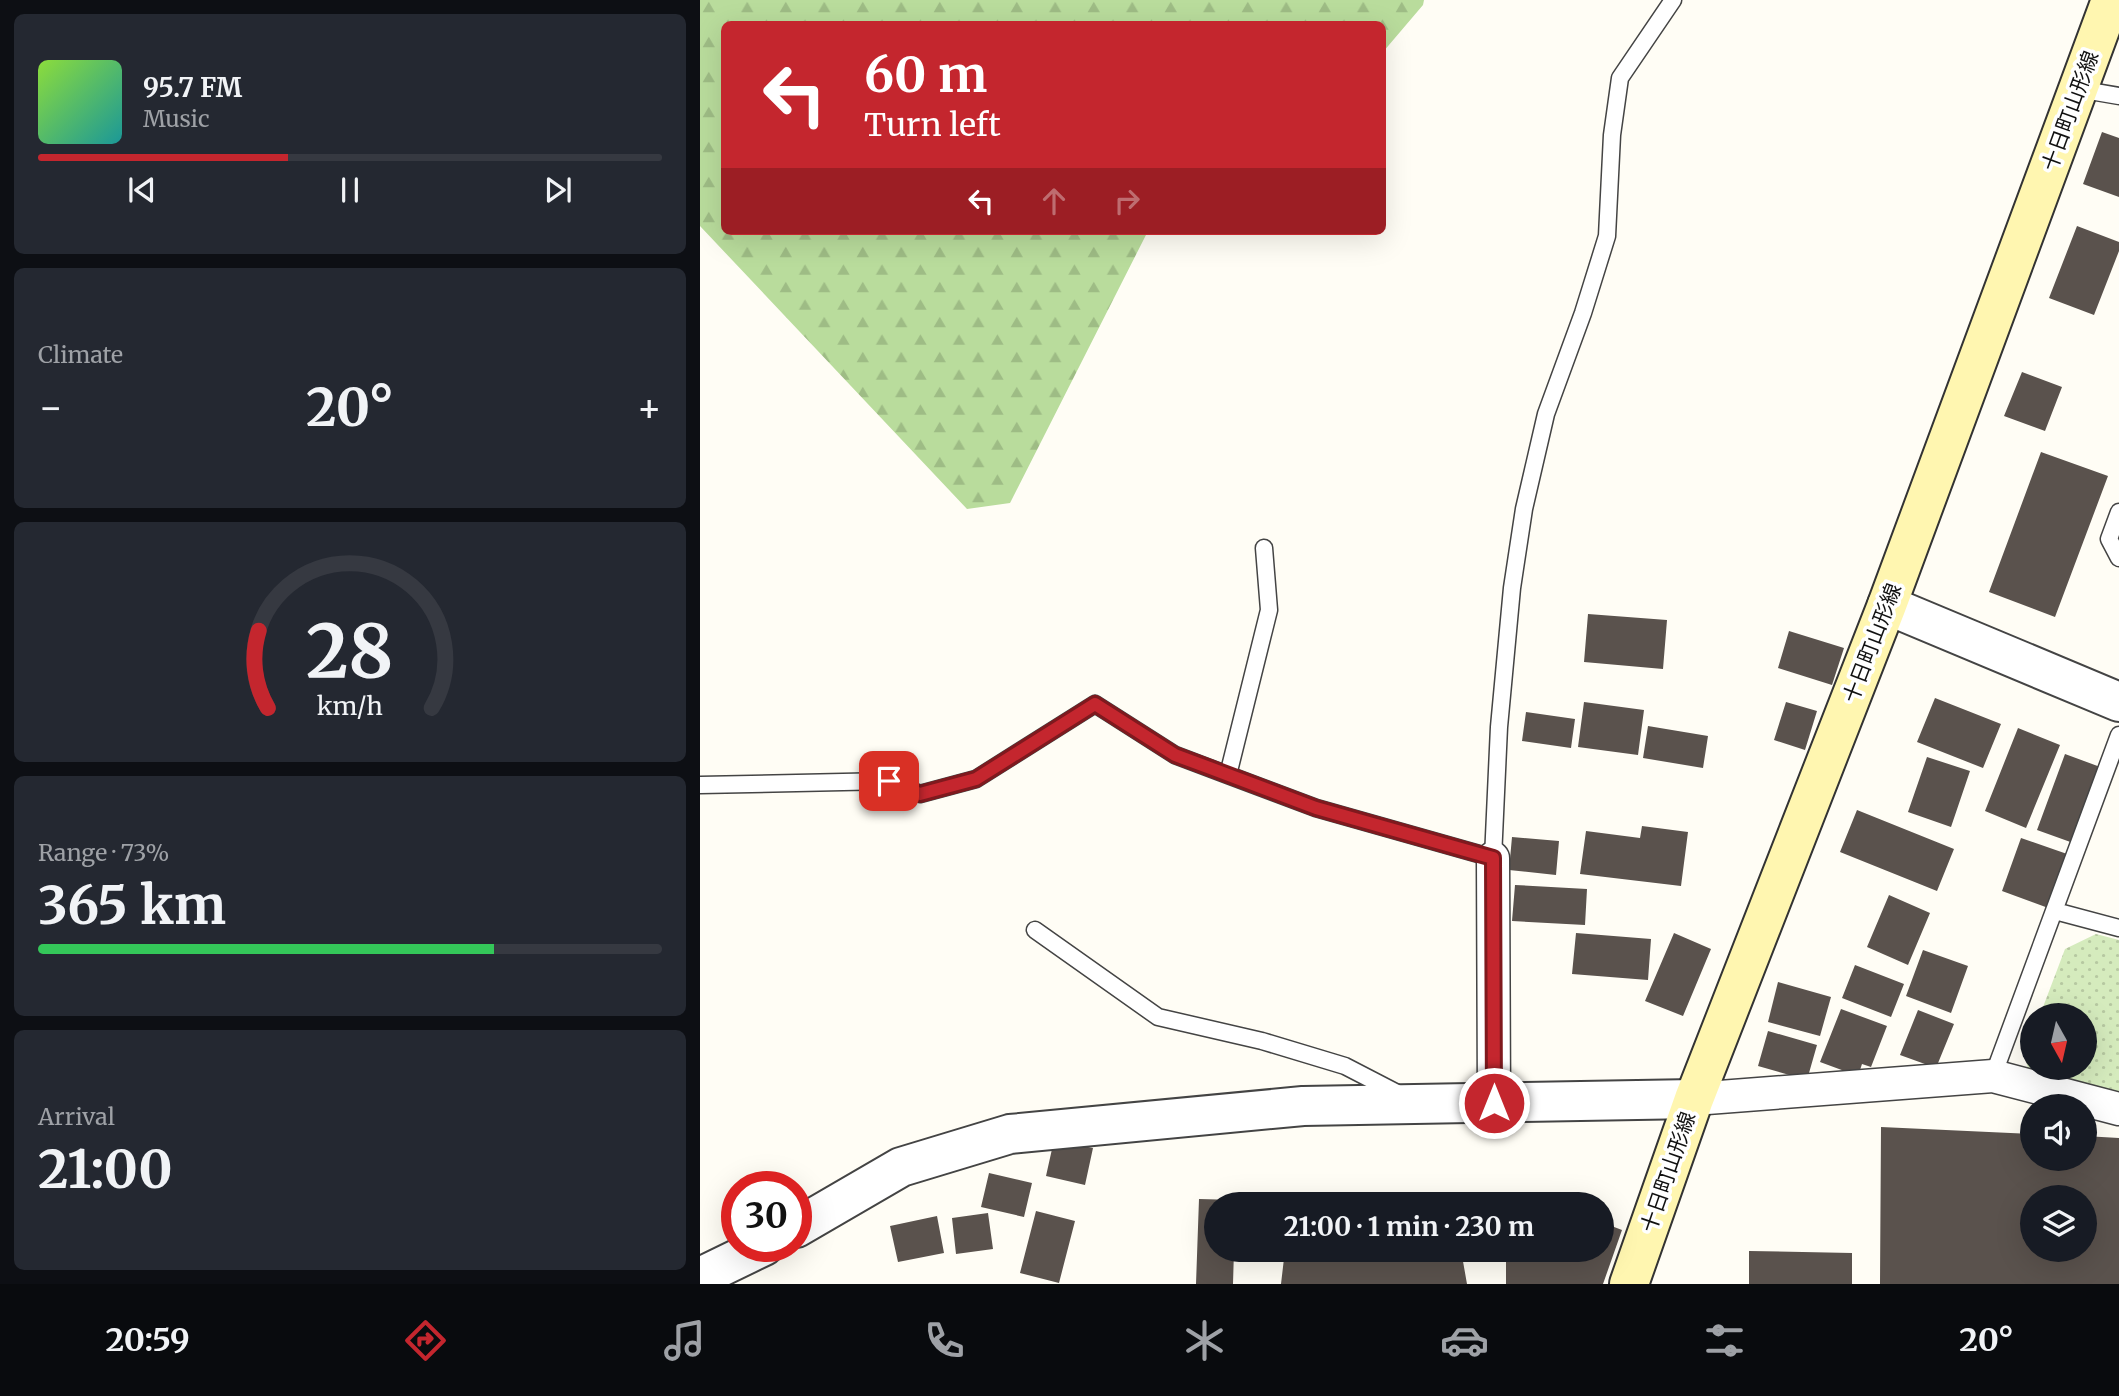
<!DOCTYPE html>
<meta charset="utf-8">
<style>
body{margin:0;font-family:Merriweather,"Noto Sans JP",serif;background:#242831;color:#f1f3f6;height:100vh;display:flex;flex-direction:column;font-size:26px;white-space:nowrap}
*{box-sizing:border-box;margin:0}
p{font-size:23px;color:#9ea1a6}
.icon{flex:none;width:38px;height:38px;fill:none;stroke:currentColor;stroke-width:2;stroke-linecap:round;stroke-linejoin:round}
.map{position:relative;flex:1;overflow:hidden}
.sheet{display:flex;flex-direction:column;gap:14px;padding:14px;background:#0d0f14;width:700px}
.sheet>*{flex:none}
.guide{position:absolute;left:21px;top:21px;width:665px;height:214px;border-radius:10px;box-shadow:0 7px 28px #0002;background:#c4262e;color:#fff;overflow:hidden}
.needle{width:46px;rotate:172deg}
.fabs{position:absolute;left:1320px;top:1003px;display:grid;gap:14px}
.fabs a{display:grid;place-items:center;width:77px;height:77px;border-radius:50%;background:#171b24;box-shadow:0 7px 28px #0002;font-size:35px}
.speed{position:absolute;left:21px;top:1171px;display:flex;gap:14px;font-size:35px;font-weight:700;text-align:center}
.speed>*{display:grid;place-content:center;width:91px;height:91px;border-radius:50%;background:#171b24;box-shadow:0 7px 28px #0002;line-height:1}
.speed .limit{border:10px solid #d22;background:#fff;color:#111}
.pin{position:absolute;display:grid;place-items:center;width:60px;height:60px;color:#fff;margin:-30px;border-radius:14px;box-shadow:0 4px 10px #0006}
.me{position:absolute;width:77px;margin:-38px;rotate:0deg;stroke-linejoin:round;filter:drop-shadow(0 0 5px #0008)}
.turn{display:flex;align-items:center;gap:24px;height:147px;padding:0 28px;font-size:32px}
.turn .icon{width:91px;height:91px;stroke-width:2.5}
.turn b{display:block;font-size:49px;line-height:60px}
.lanes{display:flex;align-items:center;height:66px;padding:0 28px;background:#0003;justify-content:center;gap:35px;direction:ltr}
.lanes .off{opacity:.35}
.big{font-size:52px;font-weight:700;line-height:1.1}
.sheet .tile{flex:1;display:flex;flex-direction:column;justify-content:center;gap:10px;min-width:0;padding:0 24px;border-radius:10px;background:#242831}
.sheet .dial{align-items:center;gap:0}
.dial svg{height:182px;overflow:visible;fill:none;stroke:#363941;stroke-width:7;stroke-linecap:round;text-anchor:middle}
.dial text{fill:#f1f3f6;stroke:none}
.song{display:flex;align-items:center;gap:21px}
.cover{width:84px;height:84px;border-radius:10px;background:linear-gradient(135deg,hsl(90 70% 55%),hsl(180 70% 35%))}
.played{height:7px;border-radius:4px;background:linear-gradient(90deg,#c4262e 40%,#363941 40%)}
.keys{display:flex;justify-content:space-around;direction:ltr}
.heat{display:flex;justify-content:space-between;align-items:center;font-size:38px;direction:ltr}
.charge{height:10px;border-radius:5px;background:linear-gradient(90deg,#34c759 73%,#363941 0)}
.trip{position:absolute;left:504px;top:1192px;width:410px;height:70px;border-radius:35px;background:#171b24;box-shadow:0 7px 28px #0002;font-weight:700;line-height:70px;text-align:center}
.dock{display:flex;height:112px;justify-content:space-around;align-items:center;background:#090b0e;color:#9ea1a6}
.dock .icon{width:49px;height:49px}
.dock .current{color:#c4262e}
.dock b{font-size:32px;color:#f1f3f6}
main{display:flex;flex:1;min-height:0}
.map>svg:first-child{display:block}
</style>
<main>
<section class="sheet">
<div class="tile">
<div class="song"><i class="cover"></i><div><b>95.7 FM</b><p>Music</p></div></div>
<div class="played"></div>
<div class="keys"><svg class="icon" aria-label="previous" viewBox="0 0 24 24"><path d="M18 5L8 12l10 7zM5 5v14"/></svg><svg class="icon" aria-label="pause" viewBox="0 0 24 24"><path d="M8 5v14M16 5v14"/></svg><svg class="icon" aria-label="next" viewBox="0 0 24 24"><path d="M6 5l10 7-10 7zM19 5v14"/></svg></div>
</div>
<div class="tile"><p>Climate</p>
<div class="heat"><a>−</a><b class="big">20°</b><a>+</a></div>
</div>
<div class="tile dial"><svg viewBox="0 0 100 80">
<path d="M14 69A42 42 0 1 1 86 69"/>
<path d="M14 69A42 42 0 0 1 10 35" stroke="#c4262e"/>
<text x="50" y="56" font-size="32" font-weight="700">28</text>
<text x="50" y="72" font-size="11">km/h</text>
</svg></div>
<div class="tile"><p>Range · 73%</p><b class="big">365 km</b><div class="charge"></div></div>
<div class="tile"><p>Arrival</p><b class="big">21:00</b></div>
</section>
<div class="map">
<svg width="1419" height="1284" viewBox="0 0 1419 1284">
<defs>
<pattern id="green-dots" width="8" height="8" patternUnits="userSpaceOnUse" patternTransform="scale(1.75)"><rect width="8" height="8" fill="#d5ebbd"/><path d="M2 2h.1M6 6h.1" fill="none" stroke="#b6c8a1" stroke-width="1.8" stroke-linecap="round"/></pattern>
<pattern id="forest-firs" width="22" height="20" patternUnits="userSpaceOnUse" patternTransform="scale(1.75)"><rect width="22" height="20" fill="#b9dc9c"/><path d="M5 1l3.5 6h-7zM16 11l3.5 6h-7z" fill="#9ebc85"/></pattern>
</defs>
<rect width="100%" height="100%" fill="#fffdf5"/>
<!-- green -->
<path fill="url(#green-dots)" d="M1396,934L1419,940V1098L1329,1074L1325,1055L1332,1036V1068H1384V1015H1340L1365,949Z"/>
<!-- forest -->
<path fill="url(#forest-firs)" d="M0,0H724L723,5L683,52L682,24H24V231H448L310,503L267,509L0,226Z"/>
<!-- building -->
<path fill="#5a524d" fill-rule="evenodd" d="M1402,132L1419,138V197L1383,184Z
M1377,226L1419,242V251L1394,315L1349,298Z
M1322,372L1362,387L1345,431L1304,416Z
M1341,452L1408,476L1355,617L1289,592Z
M888,614L967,620L963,669L884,662Z
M1089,631L1144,648L1132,685L1078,668Z
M1235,698L1301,724L1283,768L1217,742Z
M884,702L944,710L938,755L878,747Z
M1086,702L1117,711L1105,750L1074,740Z
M826,712L875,719L871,748L822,741Z
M948,726L1008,736L1003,768L943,758Z
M1318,728L1360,745L1326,828L1285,811Z
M1365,754L1403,768L1376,844L1337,830Z
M1227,757L1270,771L1251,827L1208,812Z
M1157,810L1254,849L1237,891L1140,852Z
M942,826L988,832L981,886L880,874L886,831L940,838Z
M812,837L859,841L856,875L809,870Z
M1321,838L1370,855L1351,909L1302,891Z
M815,885L887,889L885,925L812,921Z
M1189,895L1230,913L1208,965L1167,947Z
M876,933L951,939L948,980L872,974Z
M974,933L1011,949L983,1016L945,1001Z
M1223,950L1268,966L1251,1013L1206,996Z
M1155,965L1204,984L1191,1017L1142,998Z
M1078,982L1131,997L1120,1036L1068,1022Z
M1141,1009L1187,1026L1171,1067L1162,1064L1158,1076L1120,1062Z
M1218,1010L1254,1024L1236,1068L1200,1055Z
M1068,1031L1117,1045L1107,1080L1058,1066Z
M1181,1127L1332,1134V1158H1384V1136L1419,1138V1284H1180ZM1332,1197H1384V1250H1332Z
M354,1140L393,1148L385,1185L346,1176Z
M289,1173L332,1183L324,1217L281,1207Z
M499,1199L536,1200V1204H516V1250H534L533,1284H496Z
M336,1211L375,1221L359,1283L320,1273Z
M288,1213L293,1249L256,1254L252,1218Z
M237,1216L244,1253L198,1262L190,1226Z
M901,1222L922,1230L903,1284H806V1250H901Z
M585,1250H761L767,1284H581Z
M1049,1251L1152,1253V1284H1049Z"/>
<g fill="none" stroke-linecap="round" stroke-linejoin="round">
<!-- service casing -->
<g stroke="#444" stroke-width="19">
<path id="service" d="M1378,89L1419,96
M1419,512L1409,539L1419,558
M528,775L569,610L564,548
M0,785L189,781L220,794L276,779L395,704L475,755L528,775L616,808L793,858L799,727L812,588L824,509L846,414L883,313L907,236L912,135L920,78L973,0
M1355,911L1419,928
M335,930L458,1017L562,1041L645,1066L701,1095
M1293,1076L1419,735"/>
</g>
<!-- minor casing -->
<g stroke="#444" stroke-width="35">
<path id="minor" d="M793,858L794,1103
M994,1099L1293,1076L1419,1109"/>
</g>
<!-- tertiary casing -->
<g stroke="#444" stroke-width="42">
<path id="tertiary" d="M1187,605L1419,702
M96,1228L201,1167L310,1134L603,1106L994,1099
M0,1277L64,1246"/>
</g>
<!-- secondary casing -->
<g stroke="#333" stroke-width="42">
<path id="secondary" d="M929,1284L994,1099L1187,605L1411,0"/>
</g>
<!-- service -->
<use href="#service" stroke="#fff" stroke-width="16"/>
<!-- minor -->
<use href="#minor" stroke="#fff" stroke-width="32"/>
<!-- tertiary -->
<use href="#tertiary" stroke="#fff" stroke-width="38"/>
<!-- secondary -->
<use href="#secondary" stroke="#fff6b0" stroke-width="38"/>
</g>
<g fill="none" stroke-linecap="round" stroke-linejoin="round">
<!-- route casing -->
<g stroke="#7f191e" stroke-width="18">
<path id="route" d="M189,781L220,794L276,779L395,704L475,755L510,768L616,808L793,858L794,1103"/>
</g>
<!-- route -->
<use href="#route" stroke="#c4262e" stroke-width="12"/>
</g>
<g text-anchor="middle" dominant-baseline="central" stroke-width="7" stroke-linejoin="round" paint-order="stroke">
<!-- street labels -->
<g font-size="21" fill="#111" stroke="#fff">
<text transform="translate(1370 111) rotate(-70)">十日町山形線</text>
<text transform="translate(1172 643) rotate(-69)">十日町山形線</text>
<text transform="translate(968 1172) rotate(-71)">十日町山形線</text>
</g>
</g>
</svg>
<div class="fabs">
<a><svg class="needle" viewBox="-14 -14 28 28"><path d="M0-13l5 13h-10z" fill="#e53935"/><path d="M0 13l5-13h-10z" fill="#9ea1a6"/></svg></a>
<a><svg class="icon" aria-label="sound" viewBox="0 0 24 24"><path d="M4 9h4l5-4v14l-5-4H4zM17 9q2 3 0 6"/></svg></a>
<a><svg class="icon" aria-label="layers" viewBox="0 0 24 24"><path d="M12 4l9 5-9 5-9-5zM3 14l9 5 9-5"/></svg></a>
</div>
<div class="speed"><div class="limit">30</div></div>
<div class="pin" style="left:189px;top:781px;background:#d93025"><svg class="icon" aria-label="arrive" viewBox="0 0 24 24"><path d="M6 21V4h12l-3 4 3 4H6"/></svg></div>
<svg class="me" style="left:794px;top:1103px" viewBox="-20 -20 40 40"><circle r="17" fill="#c4262e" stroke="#fff" stroke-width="3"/><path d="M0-11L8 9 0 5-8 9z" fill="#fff"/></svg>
<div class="trip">21:00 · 1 min · 230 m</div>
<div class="guide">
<div class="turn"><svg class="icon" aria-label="left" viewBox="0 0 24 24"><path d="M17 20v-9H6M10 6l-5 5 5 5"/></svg><div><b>60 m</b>Turn left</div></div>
<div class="lanes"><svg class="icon" aria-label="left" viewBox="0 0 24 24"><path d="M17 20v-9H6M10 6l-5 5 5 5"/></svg><svg class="icon off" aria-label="ahead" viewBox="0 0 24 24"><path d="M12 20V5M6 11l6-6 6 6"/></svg><svg class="icon off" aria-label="right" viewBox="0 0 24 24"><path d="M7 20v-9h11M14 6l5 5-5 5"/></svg></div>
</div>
</div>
</main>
<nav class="dock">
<b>20:59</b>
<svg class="icon current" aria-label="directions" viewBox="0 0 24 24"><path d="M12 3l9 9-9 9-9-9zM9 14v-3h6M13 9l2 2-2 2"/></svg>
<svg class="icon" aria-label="music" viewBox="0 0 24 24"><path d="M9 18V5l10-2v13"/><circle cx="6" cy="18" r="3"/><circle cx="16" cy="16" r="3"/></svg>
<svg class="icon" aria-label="phone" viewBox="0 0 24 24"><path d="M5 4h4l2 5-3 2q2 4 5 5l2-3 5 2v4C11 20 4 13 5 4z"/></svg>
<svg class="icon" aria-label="climate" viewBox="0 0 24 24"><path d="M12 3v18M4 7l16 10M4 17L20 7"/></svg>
<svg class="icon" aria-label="car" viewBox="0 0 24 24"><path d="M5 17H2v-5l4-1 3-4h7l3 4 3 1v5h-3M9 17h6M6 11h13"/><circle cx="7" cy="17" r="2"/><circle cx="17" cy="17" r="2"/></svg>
<svg class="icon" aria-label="filters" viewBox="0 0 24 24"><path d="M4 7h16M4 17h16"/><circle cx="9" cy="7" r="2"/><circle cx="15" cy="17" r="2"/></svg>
<b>20°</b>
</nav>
